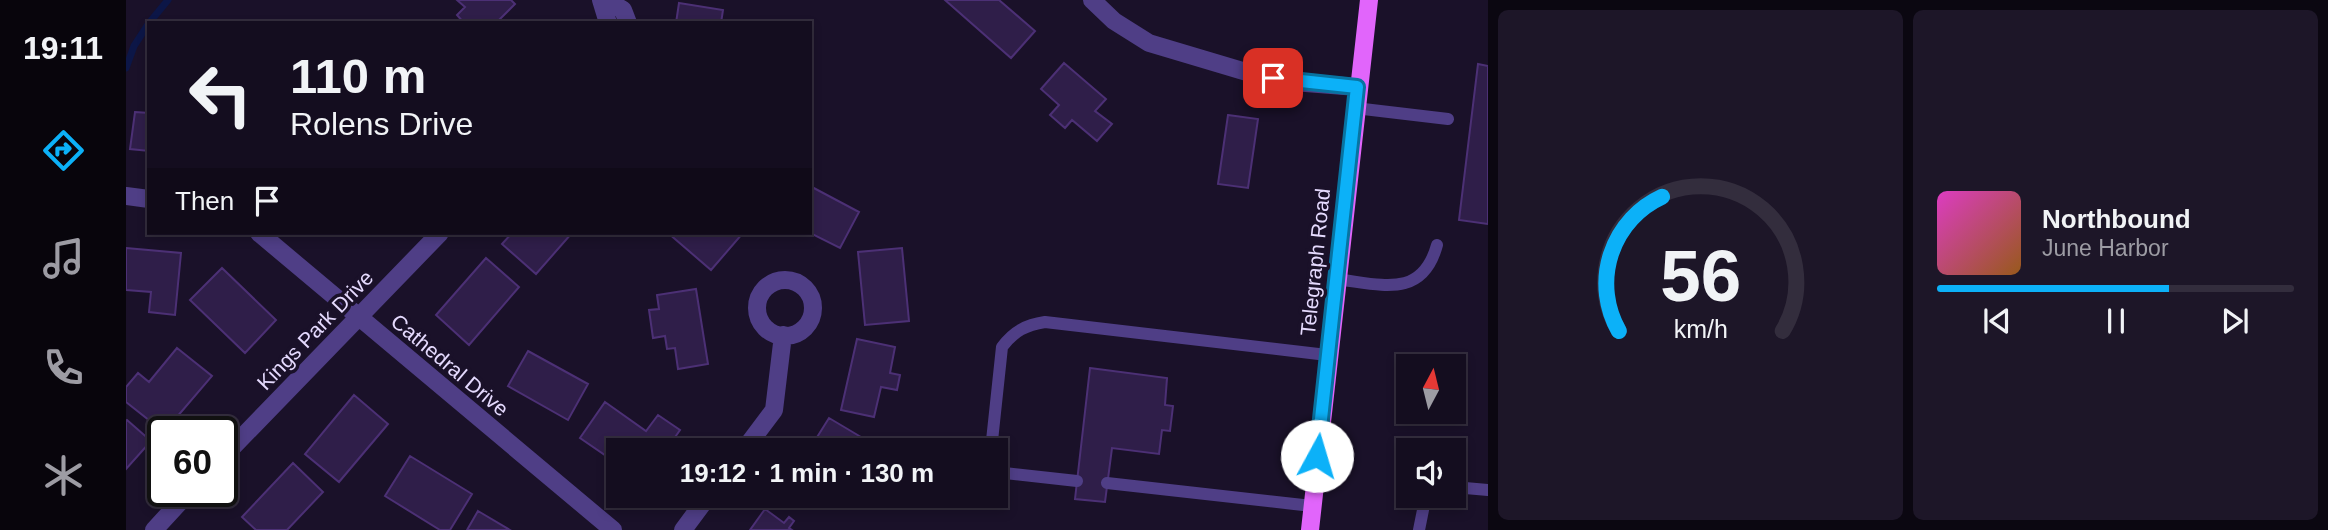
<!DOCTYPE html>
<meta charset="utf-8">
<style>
body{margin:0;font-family:Helvetica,sans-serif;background:#1d1628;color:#f1f3f6;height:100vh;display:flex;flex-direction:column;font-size:26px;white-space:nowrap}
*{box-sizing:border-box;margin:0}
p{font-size:23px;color:#9d9ca4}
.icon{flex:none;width:38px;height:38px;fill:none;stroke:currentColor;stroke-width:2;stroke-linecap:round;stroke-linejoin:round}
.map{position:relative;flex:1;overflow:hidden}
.details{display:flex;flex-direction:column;gap:10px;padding:10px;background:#0b0711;width:840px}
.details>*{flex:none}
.guide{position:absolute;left:21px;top:21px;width:665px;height:214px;border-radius:0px;box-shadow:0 4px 10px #0003,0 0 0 2px #332d3d;background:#140d1f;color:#f1f3f6;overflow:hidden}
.needle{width:46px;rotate:7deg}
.buttons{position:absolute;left:1270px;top:354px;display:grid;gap:14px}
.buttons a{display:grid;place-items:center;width:70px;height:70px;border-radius:0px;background:#140d1f;box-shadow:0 4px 10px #0003,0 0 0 2px #332d3d;font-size:35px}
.speed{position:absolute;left:21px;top:416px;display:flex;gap:14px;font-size:35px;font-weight:700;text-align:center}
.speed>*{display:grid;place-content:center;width:91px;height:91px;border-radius:50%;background:#140d1f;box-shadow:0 4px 10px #0003,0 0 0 2px #332d3d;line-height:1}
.speed .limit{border:4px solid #111;border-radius:10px;background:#fff;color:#111}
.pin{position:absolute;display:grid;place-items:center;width:60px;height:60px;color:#fff;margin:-30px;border-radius:14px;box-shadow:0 4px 10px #0006}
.me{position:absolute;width:77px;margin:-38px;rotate:6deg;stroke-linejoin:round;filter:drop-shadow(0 0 5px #0008)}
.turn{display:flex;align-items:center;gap:24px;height:147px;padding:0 28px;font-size:32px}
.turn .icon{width:91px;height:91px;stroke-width:2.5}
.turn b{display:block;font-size:49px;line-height:60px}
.then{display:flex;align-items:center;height:66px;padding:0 28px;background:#0003;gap:14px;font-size:26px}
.details .tile{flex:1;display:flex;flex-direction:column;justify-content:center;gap:10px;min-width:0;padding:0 24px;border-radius:10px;background:#1d1628}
.details .dial{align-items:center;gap:0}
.dial svg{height:182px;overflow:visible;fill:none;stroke:#332d3d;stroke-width:7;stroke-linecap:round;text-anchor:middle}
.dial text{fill:#f1f3f6;stroke:none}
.song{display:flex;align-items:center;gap:21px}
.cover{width:84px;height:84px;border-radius:10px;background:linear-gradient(135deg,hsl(310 70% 55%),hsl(30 70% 35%))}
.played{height:7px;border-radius:4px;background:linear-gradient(90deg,#0cb1f8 65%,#332d3d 65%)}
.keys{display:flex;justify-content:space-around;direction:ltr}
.details .tiles{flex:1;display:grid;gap:10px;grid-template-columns:repeat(2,1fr)}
.trip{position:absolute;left:480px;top:438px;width:402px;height:70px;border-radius:0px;background:#140d1f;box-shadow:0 4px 10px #0003,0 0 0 2px #332d3d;font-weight:600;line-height:70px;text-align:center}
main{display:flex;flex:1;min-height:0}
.tab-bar{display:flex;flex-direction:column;width:126px;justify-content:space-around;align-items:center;background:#08050c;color:#9d9ca4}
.tab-bar .icon{width:49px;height:49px}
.tab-bar .active{color:#0cb1f8}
.tab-bar b{font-size:32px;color:#f1f3f6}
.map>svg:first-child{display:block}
</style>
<main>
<nav class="tab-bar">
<b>19:11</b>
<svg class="icon active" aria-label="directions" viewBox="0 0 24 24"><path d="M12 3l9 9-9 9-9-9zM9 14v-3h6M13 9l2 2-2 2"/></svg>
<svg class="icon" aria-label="music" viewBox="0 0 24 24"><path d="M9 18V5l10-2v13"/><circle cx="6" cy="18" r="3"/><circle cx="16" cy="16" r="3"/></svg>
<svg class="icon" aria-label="phone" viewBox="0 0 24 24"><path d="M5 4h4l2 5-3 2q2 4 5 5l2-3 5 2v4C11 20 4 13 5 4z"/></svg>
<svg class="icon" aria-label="climate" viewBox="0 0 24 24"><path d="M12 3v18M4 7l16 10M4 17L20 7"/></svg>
</nav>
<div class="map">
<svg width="1362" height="530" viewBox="0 0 1362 530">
<rect width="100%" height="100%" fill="#1a1129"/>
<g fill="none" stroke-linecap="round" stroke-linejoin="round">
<!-- stream -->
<path stroke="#0c1647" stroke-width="7" d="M23,23L42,0
M0,68L8,46L23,23"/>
</g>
<!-- building -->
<path fill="#2f1e49" stroke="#4c3075" stroke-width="2" d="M331,0H385L389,4L370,23H338L331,15L339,7Z
M819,0H873L909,31L885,58Z
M553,3L597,10L595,23H550Z
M938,63L980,99L969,111L986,124L971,141L946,120L939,128L924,115L933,105L915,89Z
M1352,64L1362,66V224L1333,220Z
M9,112L23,113V151L4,149Z
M1102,115L1132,119L1122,188L1092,184Z
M684,186L733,212L714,248L684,233Z
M386,233H446L410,274L376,244Z
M542,233H617L585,270Z
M0,248L55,253L49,315L23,312L25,292L0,290Z
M776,248L783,321L739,325L732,252Z
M360,258L393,287L343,345L310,315Z
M96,268L150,320L119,353L64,300Z
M570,289L582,364L552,369L549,348L541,349L539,336L527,338L523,310L533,309L531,295Z
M731,339L769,347L764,373L774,375L771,390L755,387L748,417L715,410Z
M51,348L86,376L38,432L0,402V387L12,373L23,382Z
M402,351L462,384L442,420L382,386Z
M964,368L1041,378L1039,405L1047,406L1044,431L1036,430L1033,454L986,448L979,502L949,499Z
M228,395L262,424L213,482L179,454Z
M479,402L520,431L532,415L554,430L540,450H492V464L454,438Z
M703,418L740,440L734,450H683Z
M1,420L25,441L0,469V421Z
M284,456L346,494L324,530H314L259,496Z
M167,463L197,492L161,530H130L116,517Z
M688,495H706L701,503Z
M639,509L658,523L663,517L668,521L663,528L666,530H624Z
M352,511L384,530H341Z"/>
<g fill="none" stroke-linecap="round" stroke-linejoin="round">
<!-- service -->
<path stroke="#4f3e86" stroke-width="12" d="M1229,108L1322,119
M1209,279C1254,284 1296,300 1311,245
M865,450L876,347C888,331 900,325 919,322L1201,355
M870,472L951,481
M981,483L1186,506
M1328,487L1362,490
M1293,530L1298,505L1305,495"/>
<!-- minor -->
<path stroke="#4f3e86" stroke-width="18" d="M475,0L482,23
M481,0L497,10L502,23
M966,0L988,21L1023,43L1127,74L1167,82L1231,87
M0,196L23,199
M133,233L487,530
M631 308a28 28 0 1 1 56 0a28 28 0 1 1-56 0Z
M618,450L648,410L657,335
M96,458L314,233
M28,530L63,492
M557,530L583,495"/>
<!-- primary -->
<path stroke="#e165fb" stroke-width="18" d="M1184,530L1243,0"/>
</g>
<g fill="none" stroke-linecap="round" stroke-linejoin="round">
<!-- route casing -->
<g stroke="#0873a1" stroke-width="18">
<path id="route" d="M1147,78L1231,87L1191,456"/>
</g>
<!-- route -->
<use href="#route" stroke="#0cb1f8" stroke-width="12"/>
</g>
<g text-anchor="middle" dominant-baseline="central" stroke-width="7" stroke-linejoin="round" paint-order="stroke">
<!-- street labels -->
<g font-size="21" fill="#e5dafe" stroke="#1a1129">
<text transform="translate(1189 262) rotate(-84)">Telegraph Road</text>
<text transform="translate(189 330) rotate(-46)">Kings Park Drive</text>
<text transform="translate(324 365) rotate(40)">Cathedral Drive</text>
</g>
</g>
</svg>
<div class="buttons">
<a><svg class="needle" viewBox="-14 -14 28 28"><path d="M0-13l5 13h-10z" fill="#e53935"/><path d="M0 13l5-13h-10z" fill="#9d9ca4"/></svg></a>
<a><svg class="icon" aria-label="sound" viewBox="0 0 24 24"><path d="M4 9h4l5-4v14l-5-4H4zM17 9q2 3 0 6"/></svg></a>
</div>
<div class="speed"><div class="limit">60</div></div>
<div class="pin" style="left:1147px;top:78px;background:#d93025"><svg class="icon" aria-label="arrive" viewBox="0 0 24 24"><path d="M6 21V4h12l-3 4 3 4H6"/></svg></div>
<svg class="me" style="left:1191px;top:456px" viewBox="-20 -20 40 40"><circle r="19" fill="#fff"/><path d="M0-13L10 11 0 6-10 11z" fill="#0cb1f8"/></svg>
<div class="trip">19:12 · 1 min · 130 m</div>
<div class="guide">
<div class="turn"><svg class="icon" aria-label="left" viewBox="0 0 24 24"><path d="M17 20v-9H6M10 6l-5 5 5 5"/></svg><div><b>110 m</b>Rolens Drive</div></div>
<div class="then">Then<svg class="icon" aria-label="arrive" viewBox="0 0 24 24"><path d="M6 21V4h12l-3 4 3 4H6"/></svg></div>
</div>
</div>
<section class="details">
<div class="tiles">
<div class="tile dial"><svg viewBox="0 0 100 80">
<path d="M14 69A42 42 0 1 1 86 69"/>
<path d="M14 69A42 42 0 0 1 33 10" stroke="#0cb1f8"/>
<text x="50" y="56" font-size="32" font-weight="700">56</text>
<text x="50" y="72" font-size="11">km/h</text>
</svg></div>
<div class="tile">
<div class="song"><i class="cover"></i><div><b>Northbound</b><p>June Harbor</p></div></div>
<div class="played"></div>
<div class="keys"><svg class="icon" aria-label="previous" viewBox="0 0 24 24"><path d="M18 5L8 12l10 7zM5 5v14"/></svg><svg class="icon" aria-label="pause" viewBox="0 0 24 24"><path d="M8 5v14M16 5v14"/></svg><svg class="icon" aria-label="next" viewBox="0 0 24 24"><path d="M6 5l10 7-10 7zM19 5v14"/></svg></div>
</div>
</div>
</section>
</main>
